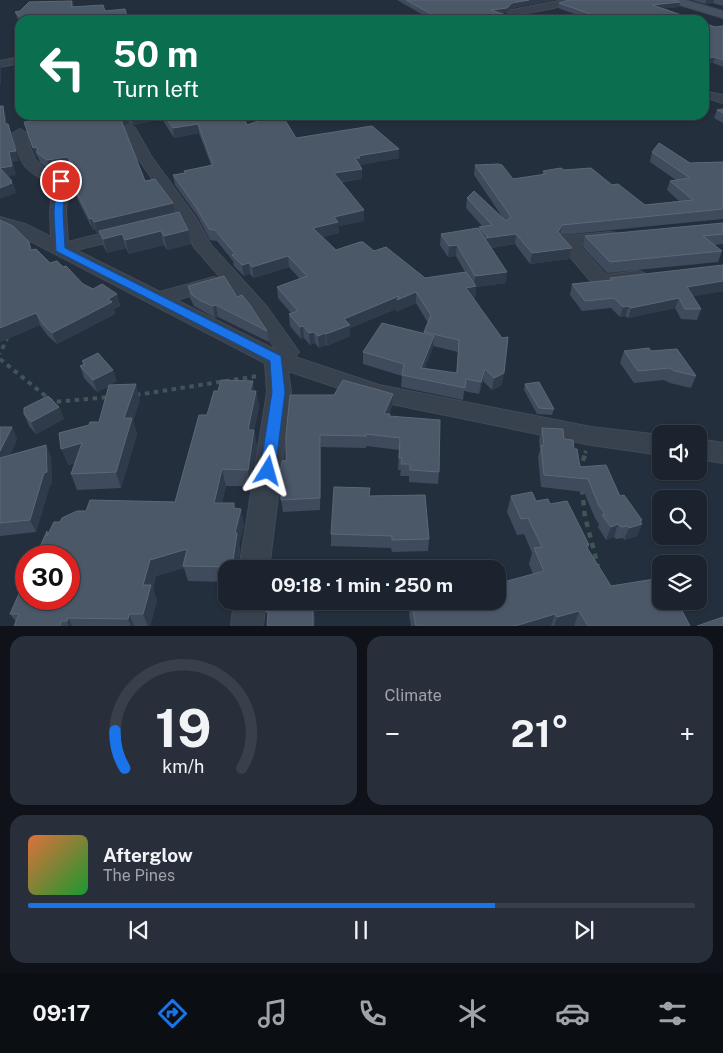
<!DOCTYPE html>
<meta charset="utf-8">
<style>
body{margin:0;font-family:"Public Sans",sans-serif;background:#282f3a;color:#f1f3f6;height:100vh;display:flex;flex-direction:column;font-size:19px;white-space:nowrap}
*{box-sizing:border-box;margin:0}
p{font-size:16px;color:#a0a4aa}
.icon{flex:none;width:28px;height:28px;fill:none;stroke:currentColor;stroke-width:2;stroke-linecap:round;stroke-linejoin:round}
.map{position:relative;height:626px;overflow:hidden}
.sheet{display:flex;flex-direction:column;gap:10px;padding:10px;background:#0f1319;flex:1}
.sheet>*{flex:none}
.banner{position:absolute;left:15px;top:15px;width:694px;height:105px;border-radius:15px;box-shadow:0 1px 4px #0004,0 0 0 1px #39404a;background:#0b6e4f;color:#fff;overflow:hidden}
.tools{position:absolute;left:652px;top:425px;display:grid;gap:10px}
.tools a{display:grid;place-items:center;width:55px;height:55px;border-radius:10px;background:#1b232e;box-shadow:0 1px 4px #0004,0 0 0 1px #39404a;font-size:25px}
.speed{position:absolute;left:15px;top:545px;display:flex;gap:10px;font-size:25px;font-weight:700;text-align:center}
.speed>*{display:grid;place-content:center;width:65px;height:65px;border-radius:50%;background:#1b232e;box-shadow:0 1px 4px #0004,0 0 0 1px #39404a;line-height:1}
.speed .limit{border:8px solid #d22;background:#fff;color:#111}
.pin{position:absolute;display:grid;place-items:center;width:42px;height:42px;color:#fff;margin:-21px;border:2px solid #fff;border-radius:50%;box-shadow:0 1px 5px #0007}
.me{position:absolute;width:55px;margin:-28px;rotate:8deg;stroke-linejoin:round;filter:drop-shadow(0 0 4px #0008)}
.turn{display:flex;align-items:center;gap:18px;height:105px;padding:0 15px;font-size:22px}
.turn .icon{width:65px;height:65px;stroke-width:2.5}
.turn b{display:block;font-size:35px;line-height:42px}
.big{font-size:38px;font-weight:700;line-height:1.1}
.sheet .tile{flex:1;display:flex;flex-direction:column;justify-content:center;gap:8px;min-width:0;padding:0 18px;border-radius:15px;background:#282f3a}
.sheet .dial{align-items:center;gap:0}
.dial svg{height:130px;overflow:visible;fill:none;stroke:#39404a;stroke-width:7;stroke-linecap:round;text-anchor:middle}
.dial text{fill:#f1f3f6;stroke:none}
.song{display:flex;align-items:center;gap:15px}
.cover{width:60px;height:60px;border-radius:8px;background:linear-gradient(135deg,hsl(20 70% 55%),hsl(130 70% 35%))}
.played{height:5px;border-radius:2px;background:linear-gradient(90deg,#1a73e8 70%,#39404a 70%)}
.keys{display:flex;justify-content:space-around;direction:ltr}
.heat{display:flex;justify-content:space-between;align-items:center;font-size:28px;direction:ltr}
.sheet .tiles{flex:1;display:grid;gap:10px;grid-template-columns:1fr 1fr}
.tile:last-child{grid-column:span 2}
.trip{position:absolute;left:218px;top:560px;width:288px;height:50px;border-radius:15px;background:#1b232e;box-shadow:0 1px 4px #0004,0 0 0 1px #39404a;font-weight:700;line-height:50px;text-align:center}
.menu{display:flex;height:80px;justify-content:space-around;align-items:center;background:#0b0e12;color:#a0a4aa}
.menu .icon{width:35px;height:35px}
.menu .active{color:#1a73e8}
.menu b{font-size:22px;color:#f1f3f6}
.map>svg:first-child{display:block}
</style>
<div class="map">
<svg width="723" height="626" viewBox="0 0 723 626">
<rect width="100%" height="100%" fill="#242f3e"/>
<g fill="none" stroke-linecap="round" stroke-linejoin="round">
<!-- street casing -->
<g stroke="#414a57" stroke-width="2">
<path id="street" d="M564,0H576L554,8L512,16L508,13L512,10Z
M20,57V63L0,67V61Z
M704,91L723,95V103L704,97Z
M129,124L135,128L151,156L196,218L211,245L267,307L299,352L295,357L379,385L591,427L661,435V455L591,445L377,401L288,371L291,392L269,569H239L267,392L265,363L13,232L0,227V217L25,224L51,237L50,212L53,183C24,173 19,162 13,133L20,129L27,133C31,153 34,166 54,174C60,176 65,176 68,181L66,212L68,242L128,227L134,228L136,232L134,236L76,250L160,292L214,277L221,279L223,283L221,287L176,300L276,350L253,315L194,247L180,218L137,157L123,128Z
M610,232L616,233L619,237L616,241L579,245L606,275L637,271L644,273L646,277L644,281L601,287L594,285L557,241L560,237L566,236Z
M699,439L723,443V463L699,459Z
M234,601H266L263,626H231Z"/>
</g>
<!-- secondary casing -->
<g stroke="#414a57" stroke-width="2">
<path id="secondary" d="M669,0H685L723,11V18L670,2Z"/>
</g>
<!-- path-far1 -->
<path stroke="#3f5557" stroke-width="4" stroke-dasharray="4.5 4.5" stroke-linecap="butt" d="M0,330L7,338L0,354
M0,359L53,402L110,397
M136,395L258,376
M585,453L586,451"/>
<!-- path -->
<path stroke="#3f5557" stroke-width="4.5" stroke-dasharray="5.5 5.5" stroke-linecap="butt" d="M579,471L586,452
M582,489L585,517L598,566"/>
<!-- street -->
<use href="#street" fill="#38414e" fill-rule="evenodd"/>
<!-- secondary -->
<use href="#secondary" fill="#465061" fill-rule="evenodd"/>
</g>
<!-- wall -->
<path fill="#3f4b5c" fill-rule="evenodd" d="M397,0H554L512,8L506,13H501L521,20H432Z
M692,0H723V6L713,3L705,4Z
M72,1L74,7L105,11L128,20H20V22L17,18L15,12Z
M680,2L679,7L663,8L696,20H591L558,8L559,3Z
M723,26V67L713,63L715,27Z
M723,109V123L714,118L717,110Z
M32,115H243L247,125L257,122L256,115H282L296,138L399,158L360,165L362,179L342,182L364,221L338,226L339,233L322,237L336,250L374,251L425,278L465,272L456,256L448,257L440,245L441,234L479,229V227L482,226L466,208L467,198L503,218L474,175L475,165L513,179L542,175L543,171L564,170L612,185L645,205L679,201L667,190L670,181L676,180L650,162L652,152L690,163L723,162V219L561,235L572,248L569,259L530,264L515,244L491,248L506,283L476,287L475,298H473L502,385L492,390L483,381L479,394L464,391L463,400L401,387L402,376L363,364V352L423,334L428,323L416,303L396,312V309L350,328V336L327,346L326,345L319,348L315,343L310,345L304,338L301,339L290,326L289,314L291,313L278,298L277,287L300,279L289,267L254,278L250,274L244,276L234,266L233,261L217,241L210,240L198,217L175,185L173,175L185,173L184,171L211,165L199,133L174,138L162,119L133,125L128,122L123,126L145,181L173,203L175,213L188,230L191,244L167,250L164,245L129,254L126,248L107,253L103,245L100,232L97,233L95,229L93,230L77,198L74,187H76L72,168L70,167L50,170L40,163L38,157H36L24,122L33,121ZM433,346L458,352L456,373L425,368Z
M411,115H440V118H412Z
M723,223V244L714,245L722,251L718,262L607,273L583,247L585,236Z
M32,250L50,263L63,267L83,284L93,289L117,294L120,306L114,309L115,314L57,344L48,336L40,325L0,342Z
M610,278L723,291L693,296L701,309L697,320L681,319L675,308L628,318L625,316L620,317L611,308L582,311L570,295L572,284L609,280Z
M188,286L237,297L267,331L269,342L218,317L215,318L194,306L190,298Z
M624,351H651L696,376L691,388L670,383L664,380L634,383L620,363Z
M82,361L117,381L110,385L140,400L133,421L137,434L121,488L77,490L71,474L75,463L68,465L99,422L109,386L97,392L84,378L80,366L83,365Z
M525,384L554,409L552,415L537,414L524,390Z
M254,391H256L259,407L254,430L257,446L250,486H226L222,503L235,508L244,525L239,544L240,549L238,569H226V582L188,581L184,568L156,576L153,589L157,601L150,626H14L16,622L10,614L47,531L48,533L60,522L86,511L175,502L207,415Z
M392,406L389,414L390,416L439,472L438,484L409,482V476H400L401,470H398L399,450L366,446V448L321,447L320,510L283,512L281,499L280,498L278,486L286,460V435Z
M59,407L64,419L36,434L29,426L24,414Z
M0,427H12L17,439L10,455L46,445L51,458L52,484L50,485L36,532L0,536Z
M542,428L564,439L574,449L580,467L620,496L642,520L641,522L642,524L637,536L624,540L623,538L616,539L614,537L606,540L598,527L599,524L595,518L584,492L541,487L538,457L540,450L539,440Z
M369,496L429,539L428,551L392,552L391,548L331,546V534Z
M511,496L550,504L589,545L588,549L611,586L661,601H681L679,605L690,626H411L409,614L410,601H496L533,574L529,564L532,553L524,534L517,535L507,512Z"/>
<!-- shaded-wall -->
<path fill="#2f3b4b" d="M529,0H554L512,8L506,13L491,15V10L512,3Z
M706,0H714L713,3L705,4Z
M680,2L679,7L651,10L652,5Z
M715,57L713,63L704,64V58Z
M0,65L1,69V84H0Z
M708,81L706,88H704V83Z
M3,106L6,115L8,133L5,124Z
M124,115H126L128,122L122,126L120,117Z
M134,115H161L162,119L133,125L131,116Z
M8,124L19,161L13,162L16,175L3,178L0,168L9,152Z
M198,124L199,133L174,138L173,128Z
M37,147V153L38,157H36L33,148Z
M399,149V158L360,165V167L355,158L358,156Z
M67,157L70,167L50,170L47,160Z
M362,169V179L335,182L334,173Z
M12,181L16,191H15L16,193L0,199V188Z
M173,203L175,214L97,233L94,222Z
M364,210V221L338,226L339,233L314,239L313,228L334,217Z
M92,218L95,229L93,230L90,219Z
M562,225L560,235L558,232Z
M188,230L191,244L167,250L164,236Z
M161,231L164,245L129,254L125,240Z
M122,234L126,248L107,253L103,239Z
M516,234L515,244L485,249L486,238Z
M457,245L456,256L448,257L449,246Z
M572,248L569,259L530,264L532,253Z
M288,256L289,267L254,278L252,267Z
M249,263L250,274L244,276L242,265Z
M507,272L506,283L476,287L475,298L464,300L466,288L474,287L475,276Z
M723,281V291L683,298L687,287Z
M416,292V303L396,312V309L350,328V336L327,346L326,334L344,319L399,296Z
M117,294L120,306L114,309L115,314L57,344L52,333L108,299Z
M679,298L675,308L628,318L631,308Z
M216,305L218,317L215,318L213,306Z
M629,306L625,316L620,317L623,307Z
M36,313L40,325L0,342V328Z
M303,326L304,338L301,339L300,327Z
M314,332L315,343L310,345L309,333Z
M325,333L326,345L319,348L318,336Z
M434,336L433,348L420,380L421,368Z
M485,369L483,381L479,394L481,382Z
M113,370L117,381L97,392L93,380Z
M504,373L502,385L492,390L494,378Z
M253,381L255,397L250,391Z
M136,384L140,400L133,421L137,434L121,488L116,472L124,418Z
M256,391L259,407L250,446L248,430Z
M393,394L392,406L384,425V414Z
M59,407L64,419L36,434L31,422Z
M12,427L17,439L3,471L0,465V451Z
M254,430L257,446L250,486L248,470Z
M320,435L321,447L320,510Z
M82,443L88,459L68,465L61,449Z
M46,445L51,458L52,484L50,485L36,532L30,520Z
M222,469L226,486L218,519L214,503Z
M234,503L237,520L241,509L244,525L239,544L240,549L238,569H233L232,567L235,533Z
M618,524L614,537L606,540L611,527Z
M642,524L637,536L624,540L629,528Z
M187,549L183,566L184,568L156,576L153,589L157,601L150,626H148L143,614V585L150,560Z
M313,602L315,619V626H313Z
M579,611L574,626H554L557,617Z
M129,614L134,626H131L128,619Z
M555,614L551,626H515Z
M68,618L72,626H69L67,621Z"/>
<!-- building -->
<path fill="#4b5868" stroke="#5c6777" d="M406,0H529L512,3L507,8L491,10L521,20H442Z
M569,0H674L680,2L652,5L696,20H607L559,3Z
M72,1L71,7L103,5L105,11L125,9L128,20H23L15,12L20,11L29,2Z
M379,17L383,20H335L333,18Z
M704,23L715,27L723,26V60L715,57L704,58Z
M0,106H3L5,124H8L16,151L9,152L12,166L0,168Z
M723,109V113L717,110Z
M32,115H124L120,117L145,181L155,179L173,203L94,222L92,218L90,219L74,187H76L70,159L67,157L47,160L37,153V147L33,148L24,122L34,121Z
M164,115H243L247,125L258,121L257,115H282L296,138L372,126L399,149L358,156L360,158H355L362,169L334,173L364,210L334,217L338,222L313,228L336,250L360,242H363L374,251L386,247L425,278L466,272L476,286L466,288L502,338L508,337L504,373L494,378L485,369L481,382L466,379L465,388L402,375L404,364L363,352L382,323L434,336L421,368L457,373L459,340L424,332L431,315L416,292L397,300L399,296L344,319L350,325L326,334L325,333L318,336L314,332L309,333L303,326L300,327L289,314L298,311L277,287L307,276L288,256L252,267L249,263L242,265L232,255L235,254L215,230L209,229L196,207L173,175L185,173L184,171L213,165L198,124L173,128Z
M659,143L690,163L723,162V209L562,225L558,232L572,248L532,253L516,234L486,238L488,237L479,227L492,225L467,198L474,191L506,221L511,217L475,165L498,164L502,165L513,179L546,174L543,171L561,168L564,170L591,168L612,185L618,184L645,205L693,200L670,181L690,178L652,152Z
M0,168L12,181L10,182L12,183L0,188Z
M179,212L188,230L164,236L161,231L125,240L122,234L103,239L99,231Z
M0,220L13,226L29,242L31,250L36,249L50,263L57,261L63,267L66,266L83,284L93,289L102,284L117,294L108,299L112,302L52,333L43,324L36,313L0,328Z
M723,223V234L703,236L722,251L610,262L585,236Z
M478,228L507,272L475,276L457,245L449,246L441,234Z
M723,265V281L687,287L701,309H685L679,298L631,308L629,306L623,307L614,298L585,301L572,284L612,280L610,278Z
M224,276L237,297L242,295L250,305L267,331L216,305L213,306L201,301L192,295L188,286Z
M649,348L651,351L677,349L696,376L675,371L669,368L638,371L624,351Z
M98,353L113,370L93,380L80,366L85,364L82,361Z
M221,380L253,381L250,391H256L248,430H254L248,470L222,469L214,503H234V508L241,509L235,533H237L232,567L183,566L187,549L150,560L143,585H151L143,614H129L128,619L68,618L67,621H61L60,626H14L19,614H10L26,578V599H69V556H36L47,531V536L54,522H60L62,518L77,511H86L90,500L175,502L199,415H207L214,391H218Z
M343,380L393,394L384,414H390L389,416L440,420L439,472L410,470V464H401L402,458H399L400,438L366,434V436L320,435V498L281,500L282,487L278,486L282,461L286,460V435L290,395H334Z
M539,382L554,409L539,408L525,384Z
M136,384L124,418H132L116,472L71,474L82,443L61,449L59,433L89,425L90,422H99L109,385Z
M48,396L59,407L31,422L24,414V408Z
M0,427H12L0,451Z
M542,428L563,429L564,439L573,440L574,449H577L580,467L606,465L620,496L624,495L642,520L640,521L642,524L629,528L628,526L621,527L618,524L611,527L602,515L605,514L599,506L588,479L544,475L541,445L544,446Z
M46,445L47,472L44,473L30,520L0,523V458Z
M334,487L370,488L369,496L425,495L429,539L392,540V536L331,534Z
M532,492L536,501L548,499L550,504L567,501L589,545L586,546L611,586L661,578V601H677L690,626H588L579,611L557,617L555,614L515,626H416L411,601H496V584L544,571L534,548L542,547L528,518L521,519L511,496Z
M267,601L313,602V626H267L268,612H266Z
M723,617V626H697Z"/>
<!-- route -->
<path fill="#1a73e8" stroke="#114b97" d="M61,178L65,181L63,212L65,248L281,356L285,392L275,471L273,475L268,477L263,475L260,471L272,392L270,361L56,251L54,212L57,181Z"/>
</svg>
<div class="tools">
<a><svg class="icon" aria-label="sound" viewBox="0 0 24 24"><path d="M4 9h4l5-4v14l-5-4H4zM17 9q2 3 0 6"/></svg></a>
<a><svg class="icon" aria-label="search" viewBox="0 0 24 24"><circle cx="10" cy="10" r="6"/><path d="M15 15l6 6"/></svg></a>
<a><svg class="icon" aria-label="layers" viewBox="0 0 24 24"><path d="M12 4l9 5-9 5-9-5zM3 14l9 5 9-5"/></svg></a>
</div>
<div class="speed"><div class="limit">30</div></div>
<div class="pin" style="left:61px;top:181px;background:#d93025"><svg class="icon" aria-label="arrive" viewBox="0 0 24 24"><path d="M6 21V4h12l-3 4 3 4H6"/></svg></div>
<svg class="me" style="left:268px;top:471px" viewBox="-20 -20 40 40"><path d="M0-17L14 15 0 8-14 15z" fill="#1a73e8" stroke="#fff" stroke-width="4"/></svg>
<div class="trip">09:18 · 1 min · 250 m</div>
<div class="banner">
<div class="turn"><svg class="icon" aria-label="left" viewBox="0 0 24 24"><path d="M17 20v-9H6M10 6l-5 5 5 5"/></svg><div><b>50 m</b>Turn left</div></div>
</div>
</div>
<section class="sheet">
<div class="tiles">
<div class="tile dial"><svg viewBox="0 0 100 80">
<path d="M14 69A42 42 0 1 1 86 69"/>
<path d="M14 69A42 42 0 0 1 8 46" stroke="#1a73e8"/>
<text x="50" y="56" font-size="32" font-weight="700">19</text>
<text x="50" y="72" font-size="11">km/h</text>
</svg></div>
<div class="tile"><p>Climate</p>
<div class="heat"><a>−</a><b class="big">21°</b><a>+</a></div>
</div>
<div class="tile">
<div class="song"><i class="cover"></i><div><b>Afterglow</b><p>The Pines</p></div></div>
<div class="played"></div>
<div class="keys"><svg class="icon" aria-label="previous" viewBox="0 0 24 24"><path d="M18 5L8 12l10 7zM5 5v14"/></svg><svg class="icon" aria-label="pause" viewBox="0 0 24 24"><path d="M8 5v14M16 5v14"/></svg><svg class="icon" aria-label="next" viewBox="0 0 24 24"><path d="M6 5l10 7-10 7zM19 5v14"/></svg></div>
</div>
</div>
</section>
<nav class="menu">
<b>09:17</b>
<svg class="icon active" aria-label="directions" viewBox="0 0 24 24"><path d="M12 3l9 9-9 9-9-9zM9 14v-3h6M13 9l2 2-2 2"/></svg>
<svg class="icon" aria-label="music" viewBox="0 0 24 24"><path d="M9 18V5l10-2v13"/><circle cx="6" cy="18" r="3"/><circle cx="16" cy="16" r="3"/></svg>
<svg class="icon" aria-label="phone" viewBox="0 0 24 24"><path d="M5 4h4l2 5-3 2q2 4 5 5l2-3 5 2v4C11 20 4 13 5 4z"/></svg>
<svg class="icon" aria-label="climate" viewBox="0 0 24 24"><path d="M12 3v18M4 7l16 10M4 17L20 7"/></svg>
<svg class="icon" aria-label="car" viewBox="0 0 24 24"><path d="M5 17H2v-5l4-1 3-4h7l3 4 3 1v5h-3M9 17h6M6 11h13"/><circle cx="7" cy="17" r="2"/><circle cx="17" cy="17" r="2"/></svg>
<svg class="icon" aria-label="filters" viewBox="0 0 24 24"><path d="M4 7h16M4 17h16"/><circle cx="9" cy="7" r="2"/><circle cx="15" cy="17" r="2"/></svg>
</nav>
